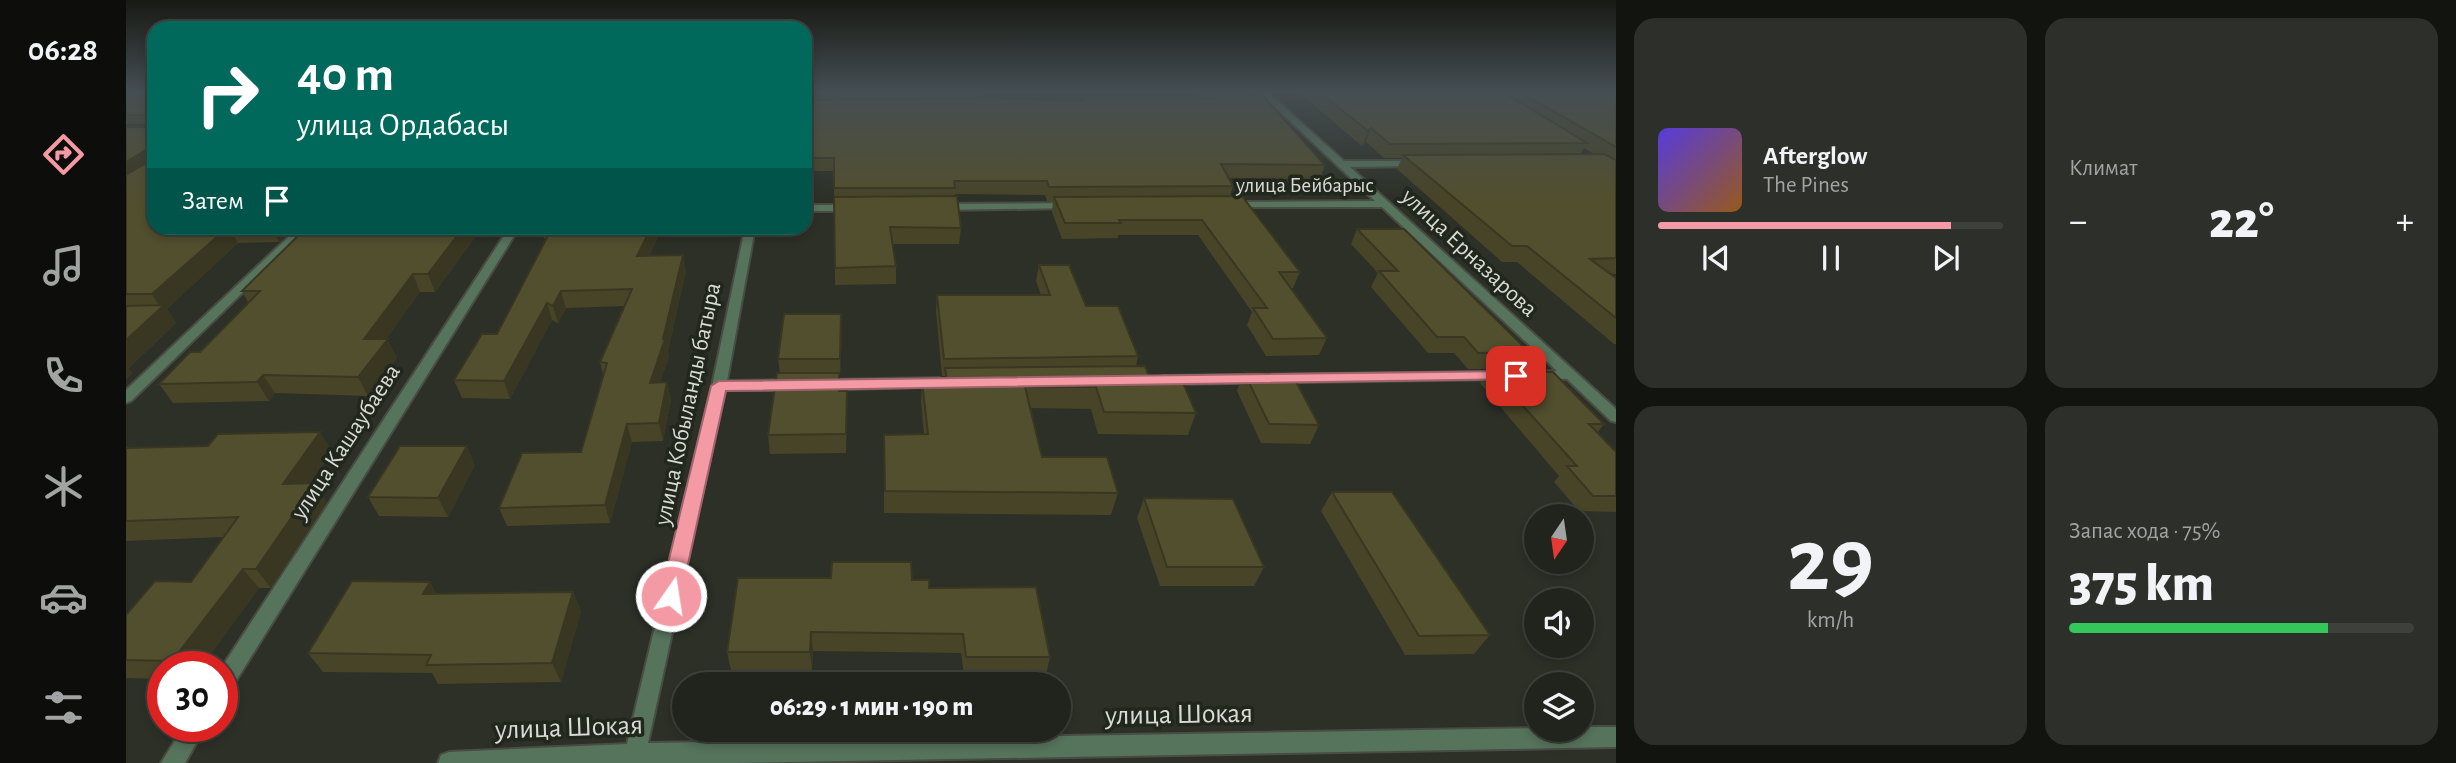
<!DOCTYPE html>
<html lang="ru">
<meta charset="utf-8">
<style>
body{margin:0;font-family:"Alegreya Sans",sans-serif;background:#2d302a;color:#f1f3f6;height:100vh;display:flex;flex-direction:column;font-size:26px;white-space:nowrap}
*{box-sizing:border-box;margin:0}
p{font-size:23px;color:#a2a4a4}
.icon{flex:none;width:38px;height:38px;fill:none;stroke:currentColor;stroke-width:2;stroke-linecap:round;stroke-linejoin:round}
.map{position:relative;flex:1;overflow:hidden}
.drawer{display:flex;flex-direction:column;gap:18px;padding:18px;background:#121410;width:840px}
.drawer>*{flex:none}
.top-card{position:absolute;left:21px;top:21px;width:665px;height:214px;border-radius:21px;box-shadow:0 4px 10px #0003,0 0 0 2px #3e413b;background:#00695c;color:#fff;overflow:hidden}
.needle{width:46px;rotate:193deg}
.tools{position:absolute;left:1398px;top:504px;display:grid;gap:14px}
.tools a{display:grid;place-items:center;width:70px;height:70px;border-radius:50%;background:#21241d;box-shadow:0 4px 10px #0003,0 0 0 2px #3e413b;font-size:35px}
.speed{position:absolute;left:21px;top:651px;display:flex;gap:14px;font-size:35px;font-weight:700;text-align:center}
.speed>*{display:grid;place-content:center;width:91px;height:91px;border-radius:50%;background:#21241d;box-shadow:0 4px 10px #0003,0 0 0 2px #3e413b;line-height:1}
.speed .limit{border:10px solid #d22;background:#fff;color:#111}
.pin{position:absolute;display:grid;place-items:center;width:60px;height:60px;color:#fff;margin:-30px;border-radius:14px;box-shadow:0 4px 10px #0006}
.me{position:absolute;width:77px;margin:-38px;rotate:13deg;stroke-linejoin:round;filter:drop-shadow(0 0 5px #0008)}
.turn{display:flex;align-items:center;gap:24px;height:147px;padding:0 35px;font-size:32px}
.turn .icon{width:91px;height:91px;stroke-width:2.5}
.turn b{display:block;font-size:49px;line-height:60px}
.then{display:flex;align-items:center;height:66px;padding:0 35px;background:#0003;gap:14px;font-size:26px}
.big{font-size:52px;font-weight:800;line-height:1.1}
.drawer .widget{flex:1;display:flex;flex-direction:column;justify-content:center;gap:10px;min-width:0;padding:0 24px;border-radius:21px;background:#2d302a}
.drawer .dial{align-items:center;gap:0}
.dial b{font-size:91px;line-height:1}
.song{display:flex;align-items:center;gap:21px}
.cover{width:84px;height:84px;border-radius:10px;background:linear-gradient(135deg,hsl(250 70% 55%),hsl(30 70% 35%))}
.played{height:7px;border-radius:4px;background:linear-gradient(90deg,#f49aa4 85%,#3e413b 85%)}
.keys{display:flex;justify-content:space-around;direction:ltr}
.heat{display:flex;justify-content:space-between;align-items:center;font-size:38px;direction:ltr}
.charge{height:10px;border-radius:5px;background:linear-gradient(90deg,#34c759 75%,#3e413b 0)}
.drawer .tiles{flex:1;display:grid;gap:18px;grid-template-columns:repeat(2,1fr)}
.trip{position:absolute;left:546px;top:672px;width:399px;height:70px;border-radius:35px;background:#21241d;box-shadow:0 4px 10px #0003,0 0 0 2px #3e413b;font-weight:800;line-height:70px;text-align:center}
main{display:flex;flex:1;min-height:0}
.menu{display:flex;flex-direction:column;width:126px;justify-content:space-around;align-items:center;background:#0d0e0c;color:#a2a4a4}
.menu .icon{width:49px;height:49px}
.menu .active{color:#f49aa4}
.menu b{font-size:32px;color:#f1f3f6}
.map>svg:first-child{display:block}
</style>
<main>
<nav class="menu">
<b>06:28</b>
<svg class="icon active" aria-label="directions" viewBox="0 0 24 24"><path d="M12 3l9 9-9 9-9-9zM9 14v-3h6M13 9l2 2-2 2"/></svg>
<svg class="icon" aria-label="music" viewBox="0 0 24 24"><path d="M9 18V5l10-2v13"/><circle cx="6" cy="18" r="3"/><circle cx="16" cy="16" r="3"/></svg>
<svg class="icon" aria-label="phone" viewBox="0 0 24 24"><path d="M5 4h4l2 5-3 2q2 4 5 5l2-3 5 2v4C11 20 4 13 5 4z"/></svg>
<svg class="icon" aria-label="climate" viewBox="0 0 24 24"><path d="M12 3v18M4 7l16 10M4 17L20 7"/></svg>
<svg class="icon" aria-label="car" viewBox="0 0 24 24"><path d="M5 17H2v-5l4-1 3-4h7l3 4 3 1v5h-3M9 17h6M6 11h13"/><circle cx="7" cy="17" r="2"/><circle cx="17" cy="17" r="2"/></svg>
<svg class="icon" aria-label="filters" viewBox="0 0 24 24"><path d="M4 7h16M4 17h16"/><circle cx="9" cy="7" r="2"/><circle cx="15" cy="17" r="2"/></svg>
</nav>
<div class="map">
<svg width="1490" height="763" viewBox="0 0 1490 763">
<rect width="100%" height="100%" fill="#2c3027"/>
<g fill="none" stroke-linecap="round" stroke-linejoin="round">
<!-- street casing -->
<g stroke="#484c43" stroke-width="4">
<path id="street" d="M1132,91H1140L1218,161H1296L1298,163L1293,166L1224,167L1490,409V422L1485,421L1441,379L1406,378L1404,375L1406,372L1431,371L1256,207H1102L1101,205L1106,202L1249,201Z
M679,104H705L709,107L705,110H679Z
M946,203L950,204V208L815,210L810,207L815,204Z
M679,205H725L730,208L725,211H679Z
M172,228H183L5,401L0,403V390Z
M383,228H393L103,692L96,694V667Z
M619,228H629L601,381L666,380L673,385L666,390H599L522,743L1410,728V730H1456V727H1490V747L610,763H312L315,755L323,752L501,744L586,386Z
M1377,372L1384,376L1382,379L1037,384L1030,380L1037,376Z
M813,378L818,380L820,383L818,386L697,390L690,385L697,380Z
M58,726H80L59,763H35Z"/>
</g>
<!-- street -->
<use href="#street" fill="#56735c" fill-rule="evenodd"/>
</g>
<!-- wall -->
<path fill="#474428" fill-rule="evenodd" d="M0,91H28V124H0Z
M690,91H854V98L956,101L957,97L1075,98L1069,91H1127L1125,95L1199,165L1194,179L1102,178L1107,186L1104,196L1174,272L1167,288H1165L1201,338L1193,355L1140,356L1121,325L1126,312L1072,235H992V238L936,239L926,212L927,201H921L919,195L829,194L835,228L833,244H767L770,266V284L709,285L708,171H679V147L690,100Z
M1171,91H1490V274H1485L1490,278V344H1488L1391,262H1376L1271,169L1276,158H1258L1240,142L1236,146ZM1458,148L1468,154H1454Z
M0,127L28,228H356L309,292H294L260,339L271,358L242,396L149,393L143,401L47,403L33,384L74,352L122,302L116,291L170,238L166,230L153,242L112,243L41,309L50,323L3,368L6,373L0,379Z
M415,228H536L523,256L560,271L542,351L543,357L534,382H541L545,400L537,441L506,442L484,523L381,526L373,508L455,452L477,375L474,362L498,306L440,308L432,323L426,320L384,399L336,398L328,380L371,334L419,240Z
M1231,229L1403,352L1393,367L1478,424L1471,433L1490,452V512L1453,511L1428,482L1433,476L1354,383L1362,369H1342L1328,353H1302L1245,287L1252,273L1225,244Z
M913,265L960,306L1012,356L1010,366L1070,413L1062,435L972,434L965,409L905,408L916,457L992,493L985,515L758,513V435L798,434L795,403L796,381H818L819,376H816L810,311L811,295H915L910,281Z
M716,332L714,377H713L714,391L721,410L720,453L644,454L642,435L654,373L652,359Z
M1118,372L1193,425L1184,444L1135,443L1111,391Z
M0,448L206,451L184,483L201,502L145,588H133L75,667H37V679L0,678V615L65,582L97,537L0,541Z
M349,465L322,517L253,516L242,497Z
M1206,492L1364,635L1348,654L1279,655L1195,511Z
M1018,498L1138,567L1128,586H1034L1011,518Z
M786,580L803,588L924,657L920,675L838,676L835,653L687,651L686,670H605L601,652Z
M447,592L455,611L435,682L312,684L306,673L197,672L182,653L311,594Z"/>
<!-- shaded-wall -->
<path fill="#393721" d="M1245,128L1240,142L1236,146L1242,131Z
M19,151L28,166L0,184V162Z
M101,228H103L112,243L41,309L50,323L3,368L6,373L0,379V340L35,308L26,294Z
M145,228H165L166,230L153,242Z
M337,228H356L309,292L302,274Z
M525,228H536L515,272L511,256Z
M557,255L560,271L542,351L543,357L528,400L524,383L537,339Z
M287,274L294,292L247,357L238,339Z
M435,291L440,308L432,323L427,306Z
M421,303L426,320L384,399L378,381Z
M715,314L716,332L714,377V359Z
M262,339L271,358L242,396L232,377Z
M137,375L149,393L143,401L131,382Z
M541,382L545,400L537,441L533,423Z
M501,424L506,442L484,523L479,505Z
M194,432L206,451L170,503L157,484Z
M341,446L349,465L322,517L312,498Z
M189,483L201,502L145,588L130,569Z
M117,569L133,588L75,667H52L46,661Z
M304,582L315,601L297,594Z
M447,592L455,611L435,682L426,663Z
M685,632L687,651L686,670L684,652Z"/>
<!-- building -->
<path fill="#524f2f" stroke="#393721" stroke-width="2" d="M0,91H28V115H0Z
M1192,91H1375L1461,143L1264,144L1245,128L1242,131Z
M1392,91H1490V147Z
M1087,95H1136L1199,165L1095,164L1107,186L923,187L921,181H828L829,188H708V158H679V147L688,100L858,98L959,101L957,97L1089,98Z
M0,127H28V228H101L26,294H0V175L20,163L19,151L0,162Z
M1478,154L1490,160V258L1464,259L1490,278V318L1401,246H1386L1277,155Z
M831,196L835,228L764,227L770,266L709,268L708,197Z
M1116,196L1174,272H1153L1201,338L1147,339L1127,308H1141L1076,220H993L995,223H939L928,197Z
M180,228H337L302,274H287L238,339H262L232,377L137,375L131,382L33,384L64,352H74L134,291H116Z
M426,228H525L511,256L557,255L537,339H539L524,383L541,382L533,423L501,424L479,505L373,508L396,453L455,452L481,363L474,362L506,289L435,291L427,306L421,303L378,381L328,380L356,334H371Z
M1231,229H1278L1403,352L1352,353L1338,337H1311L1253,271H1272Z
M913,265H943L960,306H992L1012,356L818,359L811,295H924Z
M38,305L0,340V306Z
M658,314H715L714,359H652Z
M1019,366L1024,378H1055L1070,413L978,412L970,387H899L916,457H981L992,493L759,491L758,435L802,434L796,381H821L819,368Z
M1415,367L1421,372H1427L1478,424H1463L1490,452V496H1467L1441,466H1451L1363,368Z
M1118,372L1166,374L1193,425L1143,424Z
M651,373H713V391H721L720,434L642,435Z
M194,432L157,484L189,483L130,569H117L46,661L0,660V615L29,581L65,582L112,517L0,521V448L82,446L92,434Z
M274,446H341L312,498L242,497Z
M1206,492H1266L1364,635L1293,636Z
M1018,498L1107,499L1138,567H1041Z
M706,562H785L786,580H803V588L910,587L924,657H840L837,634L685,632L684,652H601L612,578H705Z
M226,581L304,582L297,594L447,592L426,663L300,665L305,655L182,653Z"/>
<!-- sky -->
<linearGradient id="sky" x2="0" y2="1"><stop stop-color="#181a15"/><stop offset="0.46" stop-color="#454e52"/><stop offset="1" stop-color="#454e52" stop-opacity="0"/></linearGradient>
<rect width="1490" height="198" fill="url(#sky)"/>
<!-- route -->
<path fill="#f49aa4" stroke="#9f646b" stroke-width="2" d="M1390,371L1398,376L1395,379L600,391L555,596L552,603L545,605L538,603L534,596L585,386L593,381Z"/>
<g text-anchor="middle" dominant-baseline="central" stroke-width="7" stroke-linejoin="round" paint-order="stroke">
<!-- far-street labels -->
<g font-size="21" fill="#d9dcd6" stroke="#22271d">
<text x="1179" y="185">улица Бейбарыс</text>
</g>
<!-- street labels -->
<g font-size="24" fill="#d9dcd6" stroke="#22271d">
<text transform="translate(1343 253) rotate(43)">улица Ерназарова</text>
<text transform="translate(562 404) rotate(-78)">улица Кобыланды батыра</text>
<text transform="translate(220 442) rotate(-57)">улица Кашаубаева</text>
</g>
<!-- near-street labels -->
<g font-size="28" fill="#d9dcd6" stroke="#22271d">
<text transform="translate(1053 715) rotate(-1)">улица Шокая</text>
<text transform="translate(443 728) rotate(-2)">улица Шокая</text>
</g>
</g>
</svg>
<div class="tools">
<a><svg class="needle" viewBox="-14 -14 28 28"><path d="M0-13l5 13h-10z" fill="#e53935"/><path d="M0 13l5-13h-10z" fill="#a2a4a4"/></svg></a>
<a><svg class="icon" aria-label="sound" viewBox="0 0 24 24"><path d="M4 9h4l5-4v14l-5-4H4zM17 9q2 3 0 6"/></svg></a>
<a><svg class="icon" aria-label="layers" viewBox="0 0 24 24"><path d="M12 4l9 5-9 5-9-5zM3 14l9 5 9-5"/></svg></a>
</div>
<div class="speed"><div class="limit">30</div></div>
<div class="pin" style="left:1390px;top:376px;background:#d93025"><svg class="icon" aria-label="arrive" viewBox="0 0 24 24"><path d="M6 21V4h12l-3 4 3 4H6"/></svg></div>
<svg class="me" style="left:545px;top:596px" viewBox="-20 -20 40 40"><circle r="17" fill="#f49aa4" stroke="#fff" stroke-width="3"/><path d="M0-11L8 9 0 5-8 9z" fill="#fff"/></svg>
<div class="trip">06:29 · 1 мин · 190 m</div>
<div class="top-card">
<div class="turn"><svg class="icon" aria-label="right" viewBox="0 0 24 24"><path d="M7 20v-9h11M14 6l5 5-5 5"/></svg><div><b>40 m</b>улица Ордабасы</div></div>
<div class="then">Затем<svg class="icon" aria-label="arrive" viewBox="0 0 24 24"><path d="M6 21V4h12l-3 4 3 4H6"/></svg></div>
</div>
</div>
<section class="drawer">
<div class="tiles">
<div class="widget">
<div class="song"><i class="cover"></i><div><b>Afterglow</b><p>The Pines</p></div></div>
<div class="played"></div>
<div class="keys"><svg class="icon" aria-label="previous" viewBox="0 0 24 24"><path d="M18 5L8 12l10 7zM5 5v14"/></svg><svg class="icon" aria-label="pause" viewBox="0 0 24 24"><path d="M8 5v14M16 5v14"/></svg><svg class="icon" aria-label="next" viewBox="0 0 24 24"><path d="M6 5l10 7-10 7zM19 5v14"/></svg></div>
</div>
<div class="widget"><p>Климат</p>
<div class="heat"><a>−</a><b class="big">22°</b><a>+</a></div>
</div>
<div class="widget dial"><b>29</b><p>km/h</p></div>
<div class="widget"><p>Запас хода · 75%</p><b class="big">375 km</b><div class="charge"></div></div>
</div>
</section>
</main>
